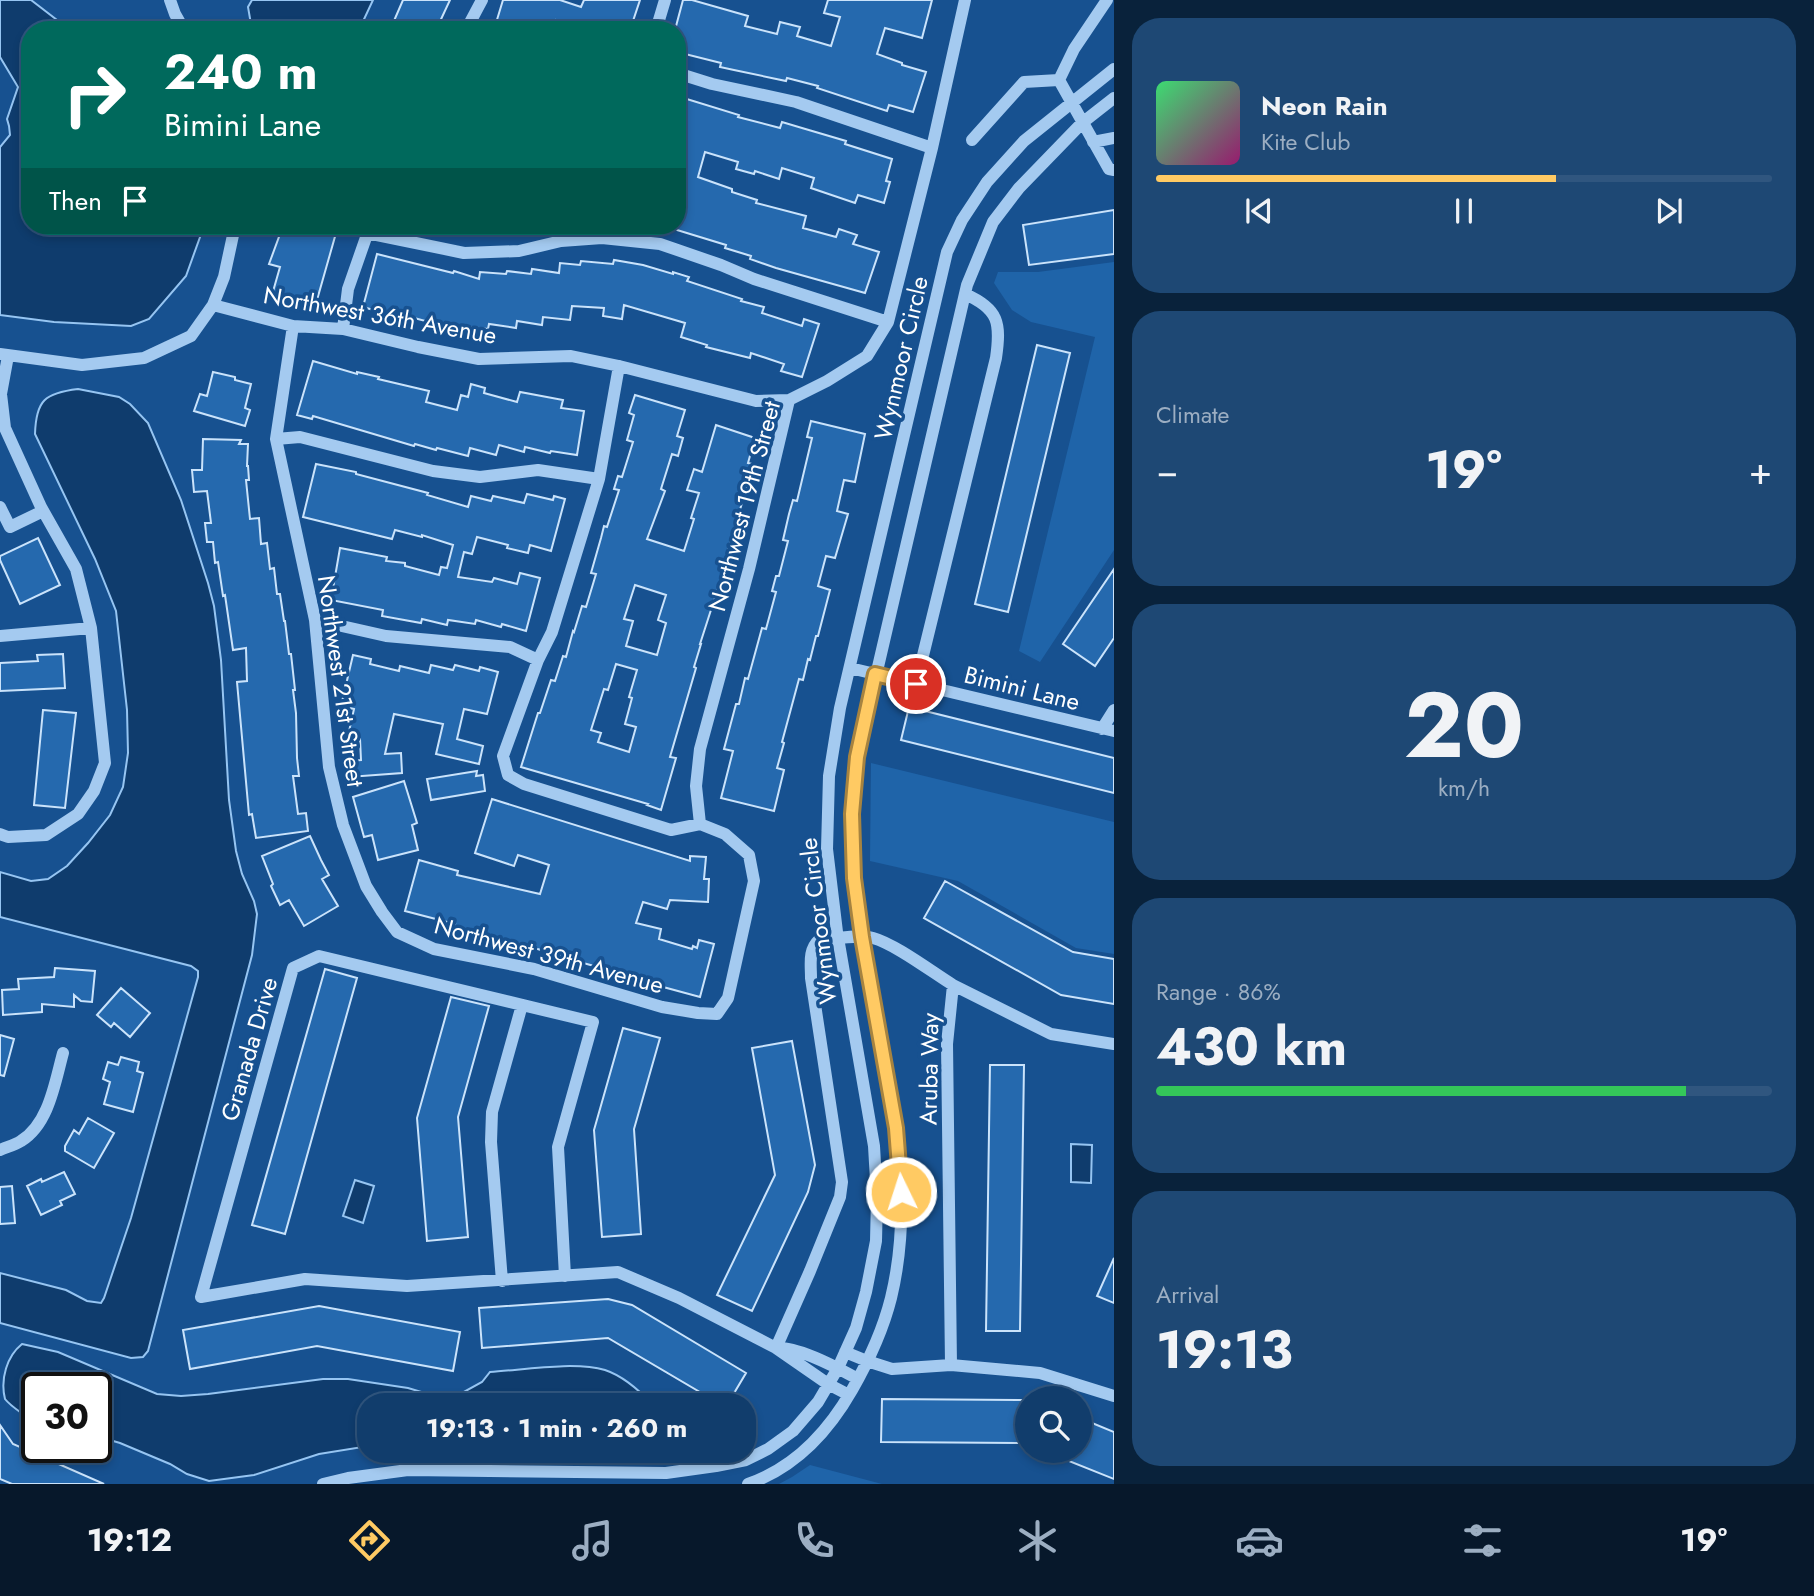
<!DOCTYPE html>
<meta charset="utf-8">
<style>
body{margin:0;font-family:Jost,sans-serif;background:#1e4874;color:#f1f3f6;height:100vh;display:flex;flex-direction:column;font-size:26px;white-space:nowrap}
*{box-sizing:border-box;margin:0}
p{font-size:23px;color:#9caec2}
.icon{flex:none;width:38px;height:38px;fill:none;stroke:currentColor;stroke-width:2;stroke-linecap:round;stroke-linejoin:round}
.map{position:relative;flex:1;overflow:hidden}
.details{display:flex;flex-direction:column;gap:18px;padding:18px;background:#09223b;width:700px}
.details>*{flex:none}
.top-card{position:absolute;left:21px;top:21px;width:665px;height:214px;border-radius:28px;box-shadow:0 4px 10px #0003,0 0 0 2px #30567f;background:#00695c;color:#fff;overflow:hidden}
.fabs{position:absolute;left:1015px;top:1386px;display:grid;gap:14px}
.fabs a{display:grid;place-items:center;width:77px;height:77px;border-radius:50%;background:#113d6c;box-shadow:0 4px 10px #0003,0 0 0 2px #30567f;font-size:35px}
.speed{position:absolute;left:21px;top:1372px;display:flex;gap:14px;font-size:35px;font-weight:700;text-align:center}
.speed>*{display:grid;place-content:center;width:91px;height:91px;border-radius:50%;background:#113d6c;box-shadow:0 4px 10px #0003,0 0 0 2px #30567f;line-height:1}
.speed .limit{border:4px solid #111;border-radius:10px;background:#fff;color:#111}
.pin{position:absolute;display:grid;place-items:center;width:60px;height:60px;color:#fff;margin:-30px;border:4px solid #fff;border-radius:50%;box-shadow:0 2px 7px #0007}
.me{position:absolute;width:77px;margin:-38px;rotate:356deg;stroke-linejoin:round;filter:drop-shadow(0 0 5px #0008)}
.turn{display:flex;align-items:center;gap:24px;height:147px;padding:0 28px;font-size:32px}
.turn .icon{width:91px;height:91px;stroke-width:2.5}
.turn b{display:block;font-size:49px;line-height:60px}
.then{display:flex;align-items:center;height:66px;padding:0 28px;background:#0003;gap:14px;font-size:26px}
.big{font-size:52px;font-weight:700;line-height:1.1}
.details .widget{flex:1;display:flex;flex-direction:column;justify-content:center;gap:10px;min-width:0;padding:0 24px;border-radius:28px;background:#1e4874}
.details .dial{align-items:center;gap:0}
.dial b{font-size:91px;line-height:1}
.song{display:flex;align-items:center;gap:21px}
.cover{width:84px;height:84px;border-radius:10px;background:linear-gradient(135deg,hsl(140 70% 55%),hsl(320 70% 35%))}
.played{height:7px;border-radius:4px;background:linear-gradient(90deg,#ffca63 65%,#30567f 65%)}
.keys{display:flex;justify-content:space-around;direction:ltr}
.heat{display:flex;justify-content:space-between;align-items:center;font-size:38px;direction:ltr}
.charge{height:10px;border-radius:5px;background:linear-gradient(90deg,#34c759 86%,#30567f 0)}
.trip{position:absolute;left:357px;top:1393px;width:399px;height:70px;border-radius:28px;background:#113d6c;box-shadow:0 4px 10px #0003,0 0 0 2px #30567f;font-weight:700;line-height:70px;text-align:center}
.tabs{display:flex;height:112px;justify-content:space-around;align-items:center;background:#07182b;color:#9caec2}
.tabs .icon{width:49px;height:49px}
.tabs .on{color:#ffca63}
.tabs b{font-size:32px;color:#f1f3f6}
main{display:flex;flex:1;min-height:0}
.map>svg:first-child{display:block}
</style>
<main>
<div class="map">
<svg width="1114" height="1484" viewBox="0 0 1114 1484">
<rect width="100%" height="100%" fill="#175190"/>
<!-- green -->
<path fill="#1f64a9" d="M1114,262V550L1040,662L1019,651L1095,337L1031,322L1012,310L994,283L998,272H1038Z
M871,763L1114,822V954L1076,948L958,881L870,861Z
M810,1465L882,1484H779L792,1477Z"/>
<!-- water -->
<path fill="#0f3c6d" stroke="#96c5f2" stroke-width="2" d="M0,0H31L70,30H30V226H204L186,276L149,319L131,326L54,322L0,315V147L10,135L9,126L7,119L18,87L0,57Z
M252,0H373L359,30H252L248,7Z
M78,389L119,397L130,404L148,423L181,500L208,583L214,606L221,660L229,800L236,851L242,874L254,901L257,914L252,955L148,1351L143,1357L131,1358L0,1323V1273L66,1290L87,1301L101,1303L104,1298L131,1218L198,977V971L191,966L0,917V872L31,881L48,879L67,866L88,843L110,815L123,787L128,753L127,710L116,611L95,559L35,434C36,400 45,393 78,389Z
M1071,1144L1092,1145L1091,1183L1071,1182Z
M355,1180L374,1186L363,1223L343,1216Z
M22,1344L58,1352L157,1394L181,1396L208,1394L323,1379H348L408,1388L438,1397L453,1398L482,1382L490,1372C523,1370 574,1361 605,1370C623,1376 640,1391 653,1405H369V1446L319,1454L254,1475L209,1481L187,1474L170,1464L120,1443L96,1436V1388H37V1422L32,1421C24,1414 11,1407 5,1399C0,1379 7,1356 22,1344Z"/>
<!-- building -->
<path fill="#2569ae" stroke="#cae3fb" stroke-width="2" fill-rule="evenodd" d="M403,0H450L436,30H390Z
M503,0H560L581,7L584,0H640L630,30H590L556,20L552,30H510L511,28L496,23Z
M683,0H692L748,16L745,26L777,34L780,22L800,27L797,36L831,46L840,17L824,13L828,0H932L922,38L885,28L877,54L902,63V65L926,72L913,112L889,105L887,111L817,88L818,86L787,78L786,81L734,70L720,67L721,63L677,52V30H675Z
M677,96L739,115L738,117L780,128L782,122L802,128L846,141L845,144L892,159L886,181L890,182L884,203L858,195L855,203L811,188L814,178L782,168L779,179L755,171L754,174L736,169L738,162L705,152L698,177L732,189V192L757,200L756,203L806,216L803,228L836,237L839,229L857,235L853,244L879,252L865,293L776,268L750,259L751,256L725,248L726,245L677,230Z
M1114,210V254L1029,265L1023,225Z
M283,226H338L315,307L272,295L280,267L269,264Z
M377,254L453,273L454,271L479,279L480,272L506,274L507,271L531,274L532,269L559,273L560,263L580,265L581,261L613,264L614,260L643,265L673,274V272L689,277L687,281L742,299L741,301L764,307L762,313L802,326L804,319L819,324L802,377L781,371L784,364L751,353L750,358L706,347L707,345L681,337L685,323L624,305L622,319L603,316L604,308L572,306L570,320L543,317L542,325L517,321L516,328L489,324L488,329L454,325L453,327L429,319V322L403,315L402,318L363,307Z
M1037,345L1070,353L1008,612L975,604Z
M313,361L357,374V372L379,377L378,379L429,391L426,402L457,410L461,395L468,397L471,384L485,388L484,393L517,402L520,392L563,400L561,408L584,411L577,455L551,451L550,453L525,447L524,452L499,445L496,455L470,448L468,456L437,448L436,450L415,444L414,446L313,416L312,419L297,415Z
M213,372L235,377V380L251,384L245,408L250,410L245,426L194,411L200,394L207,396Z
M635,395L685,410L677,436L683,438L678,456L672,454L661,489L665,491L647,539L684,551L694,519L691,518L699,493L687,490L694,469L702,472L716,425L755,438L748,463L752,464L745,485L747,486L724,564L728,565L723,583L720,582L700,644H701L694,667L696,668L670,757L676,758L661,810L647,805L648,804L521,767L538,713H540L551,680L555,681L563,656L566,657L573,631L574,632L582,606L586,607L596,574L591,573L601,538L604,526L607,527L619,490L614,489L618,476L622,477L633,442L627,440L634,415L629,413ZM635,585L666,595L658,620L666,623L657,655L626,646L633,621L624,619ZM616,664L637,670L629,697L632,698L625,724L636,727L629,752L598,742L601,733L591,730L604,689L608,690Z
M811,421L865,434L855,482L844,480L837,511L848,514L835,558L826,556L818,586L830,590L818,636H816L810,660L808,659L803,680L799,679L782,742L784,743L777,768L784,770L774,811L721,798L733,751L724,749L736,704H739L745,678L748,679L762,628L766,629L776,592L772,591L776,576H779L788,541L783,540L789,514L793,500L797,501L812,438L807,437Z
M203,439L241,440L239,444H248L247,466H248L249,480H246L250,519L259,518L261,544L267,543L270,569L274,568L277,594H280L284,621H285L289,654H291L295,690H293L296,713L297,758L299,776H293L298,814L306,813L308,831L256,838L252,814L249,815L237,682L247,681L246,648L233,650L225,595L223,596L218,562L215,563L213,542H207L205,523H211L207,491L194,492L192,470H202Z
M316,464L356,472V474L428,493L427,495L468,507L471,496L491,501L493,496L524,503L527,494L553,500L554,496L565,499L551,551L530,545L528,553L507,548L508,545L477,537L472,554L464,552L458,577L492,582L494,578L517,584L520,573L540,578L526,631L502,624L501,627L476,620L475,624L448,620L447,625L422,619L421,623L382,616L383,610L331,600L340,548L387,557L386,561L405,563V566L439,575L441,567L447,568L453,545L422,535V537L395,530L392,539L303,517Z
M38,538L60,585L20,604L0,560V556Z
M1114,569V638L1095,666L1063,644Z
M63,654L65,688L0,691V663L38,661L37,655Z
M353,655L371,659L370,664L399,671L400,666L429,673L431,665L453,670L455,665L479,671L480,667L498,672L487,714L464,709L457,739L483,746L479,764L436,754L443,724L394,714L385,754L401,753L402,773L349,777L347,761L361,760L360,739L348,736L354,709L341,706Z
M909,707L1114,758V793L901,740Z
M43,710L76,713L65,808L34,805Z
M477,771L476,776L483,775L485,791L431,800L427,779Z
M404,781L417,823L412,825L418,850L378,860L372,835L364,837L353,797Z
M492,799L690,861V856L706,857L704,879H709L708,902L670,900L667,909L643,902L636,923L661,929L659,939L692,949L693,946L697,948L699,940L714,944L700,997L608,972L609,970L583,963V962L520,944L453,931L455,924L405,911L419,860L458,871L457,875L540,894L549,865L518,855L514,866L475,853Z
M310,836L321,860L329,875L322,879L338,906L304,926L289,900L280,905L271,886L273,884L262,856Z
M945,881L1073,952L1114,959V1004L1061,995L924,918Z
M55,968L95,971L92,1002L81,1001L74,995V1007L42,1004V1012L3,1015L2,990L19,989L18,979L54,977Z
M325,969L357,978L285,1234L252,1225Z
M121,988L150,1013L130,1037L114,1023L111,1027L97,1015Z
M451,997L489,1006L458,1117L468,1237L427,1241L417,1118Z
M623,1028L660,1038L634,1129L641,1234L602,1237L594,1130Z
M0,1035L14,1039L4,1076L0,1075Z
M792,1041L815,1165L808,1192L752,1311L717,1295L775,1175L752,1048Z
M121,1057L139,1062L137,1071L143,1073L133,1112L104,1104L110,1082L103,1079L108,1062L118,1065Z
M990,1065H1024L1020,1331H986Z
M88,1118L114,1133L94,1168L65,1151V1146L74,1130L79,1134Z
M64,1172L75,1194L60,1201L62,1205L41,1215L27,1186L41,1179L42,1182Z
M12,1186L15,1223L0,1224V1187Z
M1114,1258V1303L1097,1296Z
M608,1299L632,1305L746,1373L727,1405H722L608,1338L482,1348L479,1308Z
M319,1306L460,1332L453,1371L317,1346L190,1369L183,1330Z
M882,1399L1027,1400V1443L881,1442Z
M1080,1418L1114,1432V1479L1044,1451H1080Z
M0,1425L13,1444L104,1484H12L0,1479Z"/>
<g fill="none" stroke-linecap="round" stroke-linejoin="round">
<!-- minor -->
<path stroke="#a4caf0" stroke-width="12" d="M170,0L175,14L184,30
M1107,0L1074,49L1059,80L1109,169L1114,170
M466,30L482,0
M656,30L665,0
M677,73L712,84L796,102L932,148
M972,140L1024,82L1059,80
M1093,142L1114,138
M367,233L464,253L519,251L561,241L602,238L660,244L721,265L754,279L888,322
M561,241L566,226
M213,305L293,326L343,329L418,347L479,359L571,356L619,366L756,401L789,400L827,381L867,356L888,322L932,148L965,0
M293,326L276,439L315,620L329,767L343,825L366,886L382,912L397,932L434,949L534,969L662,1007L698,1013L717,1014L728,998L754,881L749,855L725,834L700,824L671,830L524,784L508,775L503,756L538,660L552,632L599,479L619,366
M343,329L348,289L370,226
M0,354L82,365L144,358L191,336L213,305L224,277L235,226
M276,439L300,437L433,471L480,477L538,470L599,479
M0,507L10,527L43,511
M315,620L386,636L510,647L538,660
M0,636L91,628
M850,668L1114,731
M916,684L996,358C1001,323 999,309 965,294
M1102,729L1114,710
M700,824L696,786L700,749L749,569L789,400
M0,834L8,837L46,835L78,814L94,791L105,763L91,628L76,569L41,507L5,428L1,394L8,356
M953,985L1051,1034L1114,1044
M0,1150C7,1147 15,1145 21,1141C49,1124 55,1082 63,1053
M565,1276L558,1147L593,1022L319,956L293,968L201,1297L305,1279L407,1286L618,1272L679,1298L776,1348L828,1384L849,1395
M502,1281L491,1142L492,1112L522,1005
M776,1348L810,1271L840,1197L842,1182L811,978C811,964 808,950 819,940C834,939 859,934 873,938C895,944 932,972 953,985L947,1044L951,1365
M780,1348C803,1349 838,1368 858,1379
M845,1352L867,1361L892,1369L951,1365L1040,1373L1114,1396
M323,1484L348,1478L408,1470L666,1473L716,1466L746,1460L768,1449L793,1431L818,1402L838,1368L856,1328L866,1292L876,1241L877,1198L874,1146L837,932L827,849L829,776L840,708L947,252L962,220L987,182L1024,141L1114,69
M748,1484C794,1468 828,1432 852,1390C868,1362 883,1330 891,1298C925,1158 866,1018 854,879C850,838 853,798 857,757L967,285L993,222L1019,188L1082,123L1114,98"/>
</g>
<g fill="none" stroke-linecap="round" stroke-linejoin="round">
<!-- route casing -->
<g stroke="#a68340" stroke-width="18">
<path id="route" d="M901,1192L896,1128L862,937L854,878L852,814L857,757L875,674L916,684"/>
</g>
<!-- route -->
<use href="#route" stroke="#ffca63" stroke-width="12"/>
</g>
<g text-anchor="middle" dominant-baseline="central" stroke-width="7" stroke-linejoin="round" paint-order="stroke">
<!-- street labels -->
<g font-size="24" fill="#fff" stroke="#175190">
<text transform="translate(380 315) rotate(10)">Northwest 36th Avenue</text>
<text transform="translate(901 358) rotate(-77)">Wynmoor Circle</text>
<text transform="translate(744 506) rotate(-75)">Northwest 19th Street</text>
<text transform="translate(341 681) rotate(82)">Northwest 21st Street</text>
<text transform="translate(1022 688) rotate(14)">Bimini Lane</text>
<text transform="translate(818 921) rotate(-97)">Wynmoor Circle</text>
<text transform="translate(549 955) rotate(15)">Northwest 39th Avenue</text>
<text transform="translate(249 1049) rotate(-74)">Granada Drive</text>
<text transform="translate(929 1069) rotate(-89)">Aruba Way</text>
</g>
</g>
</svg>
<div class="fabs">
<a><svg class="icon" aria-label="search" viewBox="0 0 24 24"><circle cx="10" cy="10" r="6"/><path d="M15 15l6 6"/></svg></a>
</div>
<div class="speed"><div class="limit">30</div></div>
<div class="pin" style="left:916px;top:684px;background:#d93025"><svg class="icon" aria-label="arrive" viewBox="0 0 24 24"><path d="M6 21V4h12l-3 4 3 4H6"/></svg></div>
<svg class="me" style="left:901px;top:1192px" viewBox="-20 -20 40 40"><circle r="17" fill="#ffca63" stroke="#fff" stroke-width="3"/><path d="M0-11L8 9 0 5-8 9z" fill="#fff"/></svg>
<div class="trip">19:13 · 1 min · 260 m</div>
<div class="top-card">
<div class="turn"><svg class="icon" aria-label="right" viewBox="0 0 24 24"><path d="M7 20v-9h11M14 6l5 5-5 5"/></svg><div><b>240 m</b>Bimini Lane</div></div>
<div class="then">Then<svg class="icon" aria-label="arrive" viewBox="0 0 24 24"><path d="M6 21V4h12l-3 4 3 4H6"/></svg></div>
</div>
</div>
<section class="details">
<div class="widget">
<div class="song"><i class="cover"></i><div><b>Neon Rain</b><p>Kite Club</p></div></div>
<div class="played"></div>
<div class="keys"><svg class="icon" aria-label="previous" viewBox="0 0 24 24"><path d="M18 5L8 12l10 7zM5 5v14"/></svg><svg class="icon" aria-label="pause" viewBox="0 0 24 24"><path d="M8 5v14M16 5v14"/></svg><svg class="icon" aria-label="next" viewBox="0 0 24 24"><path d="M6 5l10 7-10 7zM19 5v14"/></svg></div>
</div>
<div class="widget"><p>Climate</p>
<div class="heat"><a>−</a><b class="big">19°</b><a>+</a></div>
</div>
<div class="widget dial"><b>20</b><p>km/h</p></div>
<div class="widget"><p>Range · 86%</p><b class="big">430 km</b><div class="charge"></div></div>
<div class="widget"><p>Arrival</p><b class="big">19:13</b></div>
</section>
</main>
<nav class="tabs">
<b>19:12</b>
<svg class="icon on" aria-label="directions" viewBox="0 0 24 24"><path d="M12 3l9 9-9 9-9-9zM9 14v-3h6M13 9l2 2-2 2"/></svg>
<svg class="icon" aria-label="music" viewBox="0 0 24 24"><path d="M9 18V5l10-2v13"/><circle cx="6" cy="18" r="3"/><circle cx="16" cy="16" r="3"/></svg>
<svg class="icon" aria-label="phone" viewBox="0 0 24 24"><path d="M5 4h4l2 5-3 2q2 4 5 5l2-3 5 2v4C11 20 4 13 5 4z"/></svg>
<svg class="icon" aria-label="climate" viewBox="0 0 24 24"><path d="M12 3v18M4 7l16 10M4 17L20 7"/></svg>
<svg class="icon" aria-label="car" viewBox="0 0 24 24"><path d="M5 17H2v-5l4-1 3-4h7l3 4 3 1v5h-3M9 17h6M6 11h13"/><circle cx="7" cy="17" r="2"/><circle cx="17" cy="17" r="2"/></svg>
<svg class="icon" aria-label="filters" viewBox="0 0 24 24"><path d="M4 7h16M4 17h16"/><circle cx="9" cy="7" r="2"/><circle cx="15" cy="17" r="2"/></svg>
<b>19°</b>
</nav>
